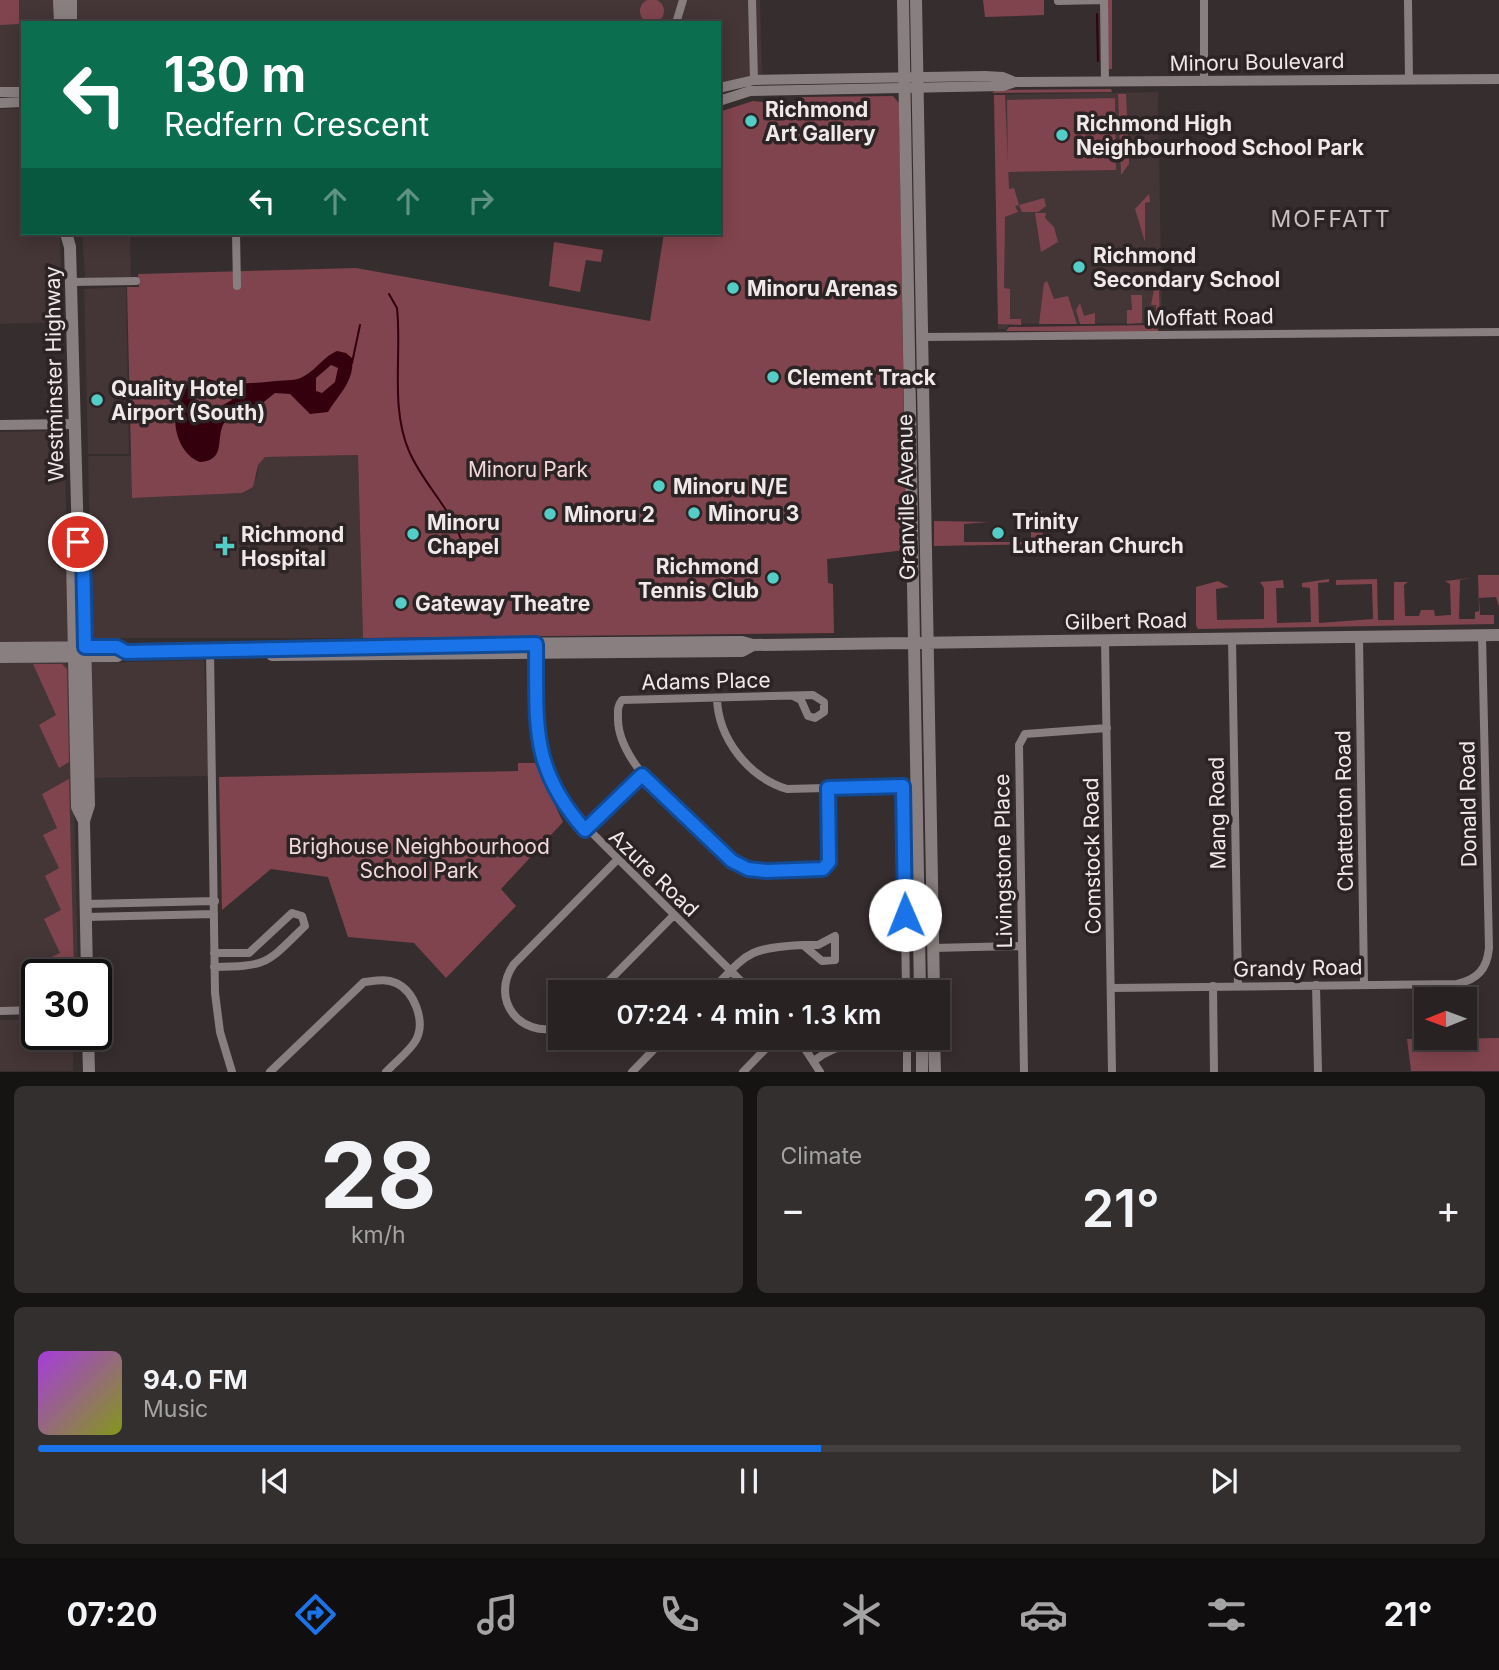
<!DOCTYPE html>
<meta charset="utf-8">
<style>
body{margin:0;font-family:Inter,sans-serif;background:#342f2f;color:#f1f3f6;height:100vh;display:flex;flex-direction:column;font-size:26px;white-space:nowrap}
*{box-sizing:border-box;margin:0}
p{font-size:23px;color:#a5a4a5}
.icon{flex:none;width:38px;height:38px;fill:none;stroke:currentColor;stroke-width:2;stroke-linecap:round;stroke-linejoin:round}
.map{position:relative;height:1072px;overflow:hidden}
.details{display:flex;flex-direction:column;gap:14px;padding:14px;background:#161313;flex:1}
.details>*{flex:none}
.top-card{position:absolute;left:21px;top:21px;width:700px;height:214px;border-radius:0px;box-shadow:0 4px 18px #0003,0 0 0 2px #443f40;background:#0b6e4f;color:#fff;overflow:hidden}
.needle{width:46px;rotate:269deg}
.controls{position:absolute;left:1414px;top:987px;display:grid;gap:14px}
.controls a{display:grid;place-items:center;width:63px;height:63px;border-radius:0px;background:#282222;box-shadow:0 4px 18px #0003,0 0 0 2px #443f40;font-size:35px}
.speed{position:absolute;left:21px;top:959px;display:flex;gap:14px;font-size:35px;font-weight:700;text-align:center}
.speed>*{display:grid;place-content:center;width:91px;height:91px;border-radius:50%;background:#282222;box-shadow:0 4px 18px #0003,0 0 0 2px #443f40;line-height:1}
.speed .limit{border:4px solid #111;border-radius:10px;background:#fff;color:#111}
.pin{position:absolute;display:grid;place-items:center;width:60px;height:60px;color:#fff;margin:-30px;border:4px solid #fff;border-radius:50%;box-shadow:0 2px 7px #0007}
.me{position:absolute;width:77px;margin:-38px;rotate:359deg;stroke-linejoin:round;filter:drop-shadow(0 0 5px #0008)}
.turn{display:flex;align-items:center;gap:24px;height:147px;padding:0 28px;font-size:32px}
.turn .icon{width:91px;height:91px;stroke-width:2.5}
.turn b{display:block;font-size:49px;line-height:60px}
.lanes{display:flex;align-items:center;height:66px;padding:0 28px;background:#0003;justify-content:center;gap:35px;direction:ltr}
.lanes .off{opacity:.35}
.big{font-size:52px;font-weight:600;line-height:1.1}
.details .widget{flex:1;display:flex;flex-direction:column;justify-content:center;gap:10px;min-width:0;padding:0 24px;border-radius:10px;background:#342f2f}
.details .dial{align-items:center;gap:0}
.dial b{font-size:91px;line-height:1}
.song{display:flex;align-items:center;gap:21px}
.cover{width:84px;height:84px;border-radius:10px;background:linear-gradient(135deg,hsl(280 70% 55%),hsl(70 70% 35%))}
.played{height:7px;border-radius:4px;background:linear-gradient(90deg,#1a73e8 55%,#443f40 55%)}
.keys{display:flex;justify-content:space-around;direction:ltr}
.heat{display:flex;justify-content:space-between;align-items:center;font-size:38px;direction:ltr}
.details .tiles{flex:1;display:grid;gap:14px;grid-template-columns:1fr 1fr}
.widget:last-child{grid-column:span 2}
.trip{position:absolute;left:548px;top:980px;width:402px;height:70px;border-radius:0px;background:#282222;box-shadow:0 4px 18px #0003,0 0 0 2px #443f40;font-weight:600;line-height:70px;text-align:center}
.tab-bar{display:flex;height:112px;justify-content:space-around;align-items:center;background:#100e0e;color:#a5a4a5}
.tab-bar .icon{width:49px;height:49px}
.tab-bar .selected{color:#1a73e8}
.tab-bar b{font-size:32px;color:#f1f3f6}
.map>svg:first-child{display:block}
</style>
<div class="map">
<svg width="1499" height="1072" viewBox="0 0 1499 1072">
<rect width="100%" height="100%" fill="#362d2e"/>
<!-- built -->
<path fill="#443536" d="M0,0H54L55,23H23V87H0Z
M74,0H760L762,76L719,85V23H75Z
M1158,92L1162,323L1009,324L1006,329H998L994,95Z
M23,108V233H60L62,322L0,324V109Z
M82,233H130L131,277L85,278Z
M126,287L129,454H88L84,289Z
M56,431L65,440L68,642L0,644V432Z
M358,455L363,638H94L92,633L88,456H131L133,498L242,493L257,476L258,465L265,457Z
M204,660L209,776L92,778V663Z
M0,662H65L71,669L78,975H37V1006L0,1007Z
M37,1019V1034H73V1071H0V1020Z"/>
<!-- green -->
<path fill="#80444e" d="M640 11a12 12 0 1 1 24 0a12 12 0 1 1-24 0Z
M0,0H19V24L0,25Z
M983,0H1044V15L985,17Z
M1107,0H1112V69H1108Z
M1111,89L1112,92L992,93L996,90Z
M1118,94H1126L1129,164L1121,175Z
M994,95H1005L1009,189L1014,188L1019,205L1015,206L1018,212L1005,217L1004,288L1010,289V319H1021V325L998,324Z
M893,96L899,103L906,550L827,559L828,583L833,584L834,633L363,638L358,455L265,457L258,465L253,487L242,493L132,498L127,287H139L138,274L356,268L650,321L664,233H719V112L753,101L787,105L802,97Z
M1115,98L1116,170L1008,172L1007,100Z
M1149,194L1150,202L1145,203V242L1135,209Z
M1044,198L1046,206L1038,212H1022L1019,205Z
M1035,213H1046L1045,218L1054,227L1058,242L1041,252Z
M554,242L603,250L601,262L586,260L580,292L549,286Z
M1047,281L1054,299L1068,296L1077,324H1039L1044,283Z
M1154,289H1159L1160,323H1150V318L1156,317V305H1151Z
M1131,295H1142V323L1127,324V310H1132Z
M1080,303L1084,316L1095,313V324H1080L1076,310Z
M1152,325L1158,328V332L1006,331L1009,327Z
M1031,511H1042L1043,544L934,546V521L989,522L964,524V542H1031Z
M1478,575H1499V607L1496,597L1479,598L1480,615H1494V624L1198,629L1196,625V587L1218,581L1229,587L1216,589L1217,620L1264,619V588L1260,582L1283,580L1284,588H1276L1277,623L1311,622L1310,588L1302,587V583L1329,579V582L1318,583L1319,623L1373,619L1372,584L1336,585V580L1377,579L1378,620H1394V582H1408L1404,585L1405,616H1419L1421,610H1434L1435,616L1451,615L1450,584L1445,581L1471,578L1460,580L1459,619H1475V612L1479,611Z
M33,664H62L67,669L69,762L59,768L39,725L56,715Z
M518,763H535L563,822L501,889L516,906L446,978L414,943L348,937L328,877L271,869L222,910L219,777L518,771Z
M69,779L74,975H37V1003H32L28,968L60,953L44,919L61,910L45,876L59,868L43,835L57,828L42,794Z
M1499,1038V1071H1411L1407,1039Z"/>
<!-- water -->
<path fill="#34000d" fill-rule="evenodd" d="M337,351L346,353L352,358C355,381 339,394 328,412L310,414L290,394L275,393L251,412L224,423C215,439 227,460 200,462C170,451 166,396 194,380C204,375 216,383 226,383C246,385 271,381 292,380C312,378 320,358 337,351ZM331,365L338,368L335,382L322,393L316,391V378ZM209,390L230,394L232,400L205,415L197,410L195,399Z"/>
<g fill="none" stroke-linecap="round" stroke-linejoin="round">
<!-- stream -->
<path stroke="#34000d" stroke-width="2" d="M1097,14L1098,61
M389,294L397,308C402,354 390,407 409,451C424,487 458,514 465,554
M352,363L360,325"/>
<!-- minor -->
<path stroke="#897f80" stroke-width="8" d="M752,0L754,80
M1104,0L1105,82
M1204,0V82
M1408,0L1409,80
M1058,1L1104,0
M676,23L683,0
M236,233L237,286
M71,282L136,281
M922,337L1499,332
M1359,637L1364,984
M1232,639L1238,986
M1105,640L1112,1072
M536,649C537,709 533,748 562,803L752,992
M210,651L215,993L220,1032L232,1072
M793,696L801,700L808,716L815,718L824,712V702L813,695L622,700C617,706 618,712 618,720C619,770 697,827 732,861L748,869L817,870L828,866V788
M717,698C718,738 748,777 787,789L903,786L906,992
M585,830L642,775
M86,904L215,901
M86,917L214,914
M835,936V960L822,961L803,945H818Z
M933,948L1022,946
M214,953H249L292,913L302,916L305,926C266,964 269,966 214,967
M1316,985L1318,1072
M1213,986L1214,1072
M1111,988L1457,984C1478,979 1487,969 1489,948L1482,635
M598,992L673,916
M710,992C748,953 746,948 803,945
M0,1011L37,1010
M560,1027C520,1039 489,999 514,964L616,861
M798,1038L820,1072
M907,1038V1072
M815,1060C848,1035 887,1043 926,1041
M270,1072L364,982C375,981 385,978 396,983C414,991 426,1021 416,1040C410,1051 395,1062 386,1072
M632,1072L665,1038
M743,1072L776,1038
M1024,1072L1019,745L1025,734L1107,728"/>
<!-- tertiary -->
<path stroke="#897f80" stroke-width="10" d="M719,88L754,80L985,76L1003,77L1015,82
M0,92H23
M719,101L750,91L1003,86L1015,82L1499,79
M0,103L23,102
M0,425L74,424"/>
<!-- secondary -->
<path stroke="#897f80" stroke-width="12" d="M59,0L60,23
M71,0V23
M903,0L920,992
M916,0L934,992
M66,233L70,247L78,542L72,557L77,807L84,821
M78,542L83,552L89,805L84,821L87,975
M0,648L117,647L126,652
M272,655L742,651L753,645
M0,657L117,656L126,652L361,645L742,642L753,645L1499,635
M88,1034L89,1072
M922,1038V1072
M934,1038L935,1072"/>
</g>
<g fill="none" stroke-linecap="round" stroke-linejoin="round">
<!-- route casing -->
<g stroke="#114b97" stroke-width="18">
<path id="route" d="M78,542L83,552L85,647H117L126,652L536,644C537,723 529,767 585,830L642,775L732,861L748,869L767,871L823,869L829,862L828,788L903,786L905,915"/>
</g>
<!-- route -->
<use href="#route" stroke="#1a73e8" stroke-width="12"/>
</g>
<!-- markers -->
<g fill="#54cdc7" stroke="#2c2324" stroke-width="2.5">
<circle cx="751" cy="121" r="7"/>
<circle cx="1062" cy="135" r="7"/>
<circle cx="1079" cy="267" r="7"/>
<circle cx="733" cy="288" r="7"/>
<circle cx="773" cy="377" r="7"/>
<circle cx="97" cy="400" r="7"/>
<circle cx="659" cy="486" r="7"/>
<circle cx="694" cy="513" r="7"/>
<circle cx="550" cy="514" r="7"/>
<circle cx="998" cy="533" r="7"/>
<circle cx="413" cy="534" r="7"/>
<path d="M221.5 535.5h7v7h7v7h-7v7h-7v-7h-7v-7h7z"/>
<circle cx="773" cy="578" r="7"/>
<circle cx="401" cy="603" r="7"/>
</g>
<g text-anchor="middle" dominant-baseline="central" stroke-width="7" stroke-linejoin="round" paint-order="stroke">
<!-- street labels -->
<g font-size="21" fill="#efe9ea" stroke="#2c2324">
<text transform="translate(1257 62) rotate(-1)">Minoru Boulevard</text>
<text transform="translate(1210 317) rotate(-1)">Moffatt Road</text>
<text transform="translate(54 374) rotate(-91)">Westminster Highway</text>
<text transform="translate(906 497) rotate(-91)">Granville Avenue</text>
<text transform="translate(1126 621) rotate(-1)">Gilbert Road</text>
<text transform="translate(706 681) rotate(-1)">Adams Place</text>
<text transform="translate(1468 804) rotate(-91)">Donald Road</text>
<text transform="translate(1344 811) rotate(-91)">Chatterton Road</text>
<text transform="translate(1217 813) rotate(-91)">Mang Road</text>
<text transform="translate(1092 856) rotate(-91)">Comstock Road</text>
<text transform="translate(1003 861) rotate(-91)">Livingstone Place</text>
<text transform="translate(654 873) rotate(44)">Azure Road</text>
<text transform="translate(1298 968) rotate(-1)">Grandy Road</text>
</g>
<!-- poi labels -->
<g font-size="21" font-weight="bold" fill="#efe9ea" stroke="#2c2324" text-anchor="start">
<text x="765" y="109">Richmond<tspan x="765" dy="24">Art Gallery</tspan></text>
<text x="1076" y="123">Richmond High<tspan x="1076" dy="24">Neighbourhood School Park</tspan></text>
<text x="1093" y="255">Richmond<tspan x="1093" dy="24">Secondary School</tspan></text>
<text x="747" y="288">Minoru Arenas</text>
<text x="787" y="377">Clement Track</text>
<text x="111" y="388">Quality Hotel<tspan x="111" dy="24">Airport (South)</tspan></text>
<text x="673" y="486">Minoru N/E</text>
<text x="708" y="513">Minoru 3</text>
<text x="564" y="514">Minoru 2</text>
<text x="1012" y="521">Trinity<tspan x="1012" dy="24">Lutheran Church</tspan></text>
<text x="427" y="522">Minoru<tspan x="427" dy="24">Chapel</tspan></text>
<text x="241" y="534">Richmond<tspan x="241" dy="24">Hospital</tspan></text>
<text x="759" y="566" text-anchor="end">Richmond<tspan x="759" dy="24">Tennis Club</tspan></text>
<text x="415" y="603">Gateway Theatre</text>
</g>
<!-- park labels -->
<g font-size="21" fill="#f2d8db" stroke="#2c2324">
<text x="528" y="469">Minoru Park</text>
<text x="419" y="846">Brighouse Neighbourhood<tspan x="419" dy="24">School Park</tspan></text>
</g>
<!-- neighbourhood labels -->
<g font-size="23" letter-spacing="2" fill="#cabfc0" stroke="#2c2324">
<text x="1331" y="219">MOFFATT</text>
</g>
</g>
</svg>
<div class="controls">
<a><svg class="needle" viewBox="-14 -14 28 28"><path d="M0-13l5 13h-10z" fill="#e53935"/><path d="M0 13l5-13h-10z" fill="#a5a4a5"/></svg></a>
</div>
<div class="speed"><div class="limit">30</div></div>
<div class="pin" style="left:78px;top:542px;background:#d93025"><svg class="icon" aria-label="arrive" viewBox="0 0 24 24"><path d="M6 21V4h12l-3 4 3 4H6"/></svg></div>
<svg class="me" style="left:905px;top:915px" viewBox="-20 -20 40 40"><circle r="19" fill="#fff"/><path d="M0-13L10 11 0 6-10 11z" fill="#1a73e8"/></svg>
<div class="trip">07:24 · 4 min · 1.3 km</div>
<div class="top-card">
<div class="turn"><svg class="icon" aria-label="left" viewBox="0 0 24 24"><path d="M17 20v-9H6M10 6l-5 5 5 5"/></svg><div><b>130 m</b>Redfern Crescent</div></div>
<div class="lanes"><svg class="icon" aria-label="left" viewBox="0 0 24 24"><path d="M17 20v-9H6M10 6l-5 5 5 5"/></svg><svg class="icon off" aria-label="ahead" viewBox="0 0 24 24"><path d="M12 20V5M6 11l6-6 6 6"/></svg><svg class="icon off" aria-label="ahead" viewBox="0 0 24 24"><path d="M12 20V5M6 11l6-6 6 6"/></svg><svg class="icon off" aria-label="right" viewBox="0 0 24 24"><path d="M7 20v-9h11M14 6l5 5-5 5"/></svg></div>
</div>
</div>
<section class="details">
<div class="tiles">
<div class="widget dial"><b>28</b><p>km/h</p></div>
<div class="widget"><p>Climate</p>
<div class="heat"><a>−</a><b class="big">21°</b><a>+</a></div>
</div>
<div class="widget">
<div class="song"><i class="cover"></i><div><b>94.0 FM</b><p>Music</p></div></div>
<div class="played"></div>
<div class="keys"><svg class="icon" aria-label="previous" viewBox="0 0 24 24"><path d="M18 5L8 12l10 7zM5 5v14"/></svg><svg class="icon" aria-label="pause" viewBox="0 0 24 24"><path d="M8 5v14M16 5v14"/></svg><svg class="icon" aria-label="next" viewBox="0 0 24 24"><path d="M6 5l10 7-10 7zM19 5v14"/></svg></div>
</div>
</div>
</section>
<nav class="tab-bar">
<b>07:20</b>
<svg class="icon selected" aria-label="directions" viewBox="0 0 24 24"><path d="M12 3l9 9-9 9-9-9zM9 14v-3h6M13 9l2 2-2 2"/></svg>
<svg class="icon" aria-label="music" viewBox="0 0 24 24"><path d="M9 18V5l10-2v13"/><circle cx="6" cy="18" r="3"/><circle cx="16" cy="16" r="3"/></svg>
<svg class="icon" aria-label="phone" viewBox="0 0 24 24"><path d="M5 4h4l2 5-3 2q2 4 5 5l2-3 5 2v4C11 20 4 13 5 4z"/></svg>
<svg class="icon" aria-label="climate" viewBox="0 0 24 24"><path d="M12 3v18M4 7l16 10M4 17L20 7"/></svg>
<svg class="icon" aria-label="car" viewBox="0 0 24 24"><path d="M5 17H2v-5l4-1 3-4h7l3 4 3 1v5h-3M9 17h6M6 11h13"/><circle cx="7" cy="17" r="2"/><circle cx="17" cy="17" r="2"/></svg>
<svg class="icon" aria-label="filters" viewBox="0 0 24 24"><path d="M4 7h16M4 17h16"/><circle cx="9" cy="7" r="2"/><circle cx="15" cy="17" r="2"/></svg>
<b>21°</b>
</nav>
